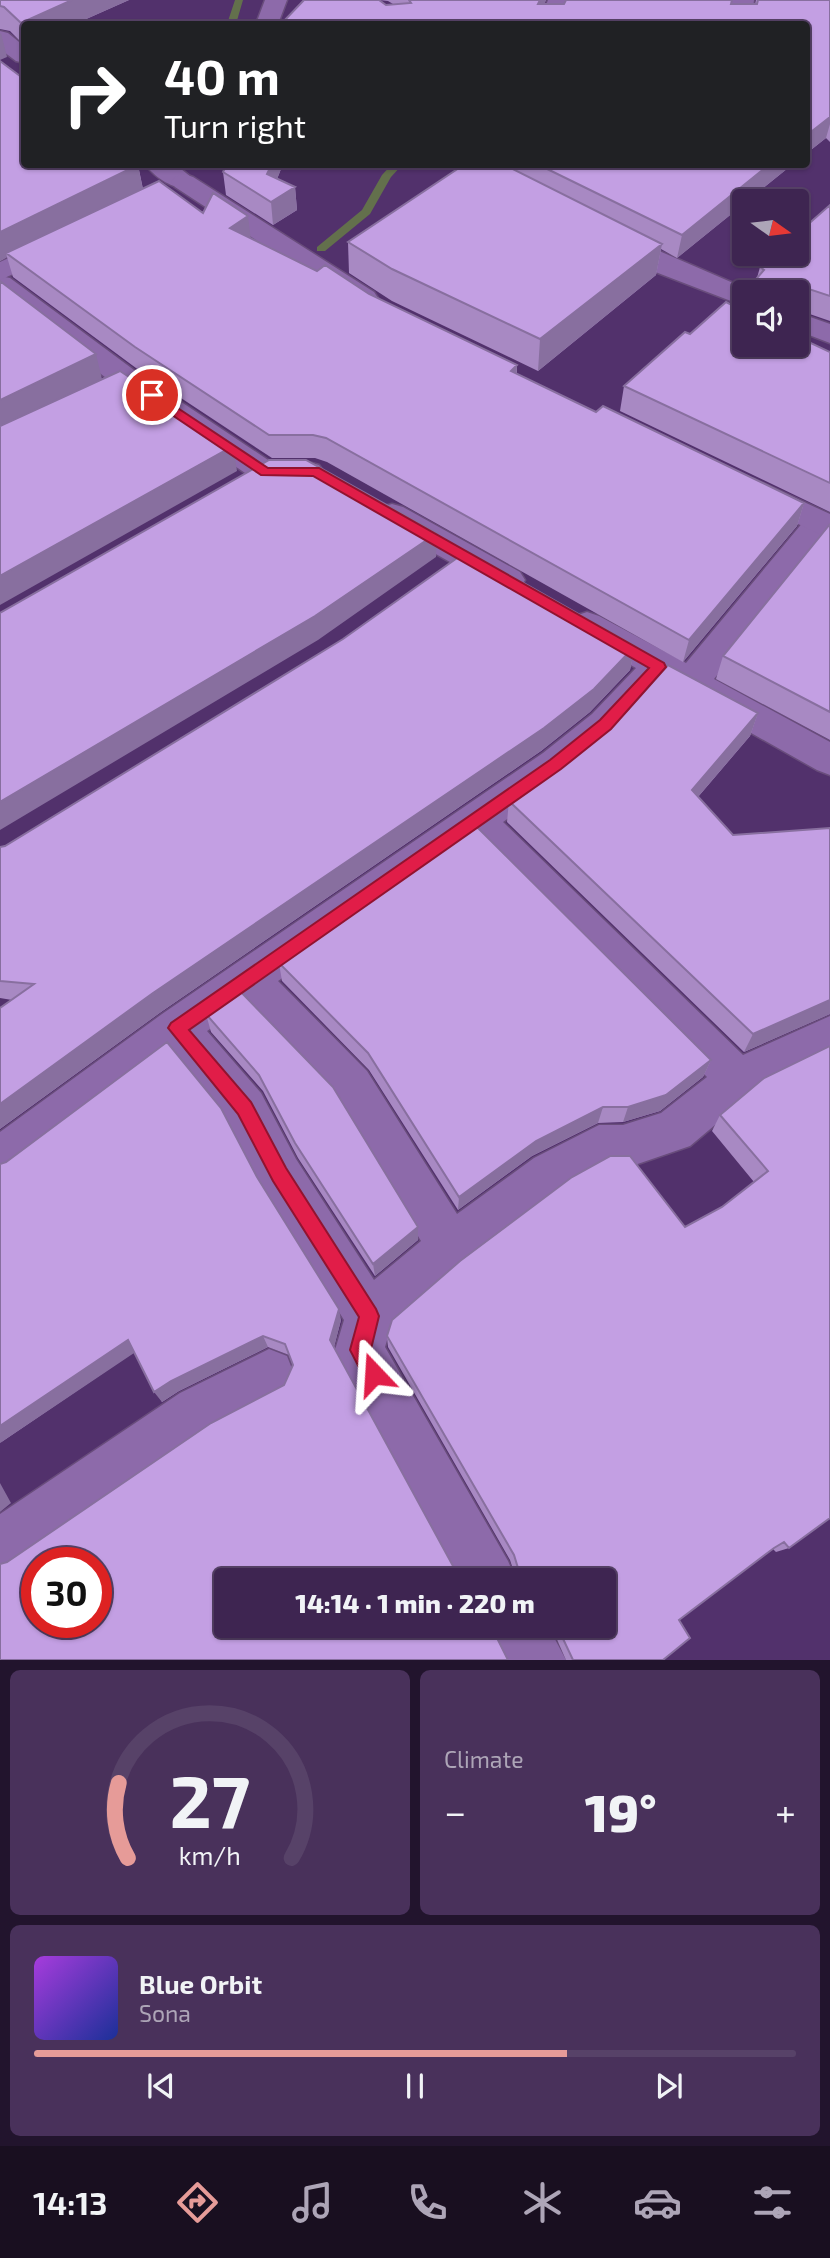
<!DOCTYPE html>
<meta charset="utf-8">
<style>
body{margin:0;font-family:"Exo 2",sans-serif;background:#49315b;color:#f1f3f6;height:100vh;display:flex;flex-direction:column;font-size:26px;white-space:nowrap}
*{box-sizing:border-box;margin:0}
p{font-size:23px;color:#ada5b7}
.icon{flex:none;width:38px;height:38px;fill:none;stroke:currentColor;stroke-width:2;stroke-linecap:round;stroke-linejoin:round}
.map{position:relative;height:1660px;overflow:hidden}
.details{display:flex;flex-direction:column;gap:10px;padding:10px;background:#22142d;flex:1}
.details>*{flex:none}
.hud{position:absolute;left:21px;top:21px;width:789px;height:147px;border-radius:7px;box-shadow:0 2px 5px #0004,0 0 0 2px #574268;background:#202124;color:#fff;overflow:hidden}
.needle{width:46px;rotate:104deg}
.buttons{position:absolute;left:732px;top:189px;display:grid;gap:14px}
.buttons a{display:grid;place-items:center;width:77px;height:77px;border-radius:7px;background:#3e2551;box-shadow:0 2px 5px #0004,0 0 0 2px #574268;font-size:35px}
.speed{position:absolute;left:21px;top:1547px;display:flex;gap:14px;font-size:35px;font-weight:700;text-align:center}
.speed>*{display:grid;place-content:center;width:91px;height:91px;border-radius:50%;background:#3e2551;box-shadow:0 2px 5px #0004,0 0 0 2px #574268;line-height:1}
.speed .limit{border:10px solid #d22;background:#fff;color:#111}
.pin{position:absolute;display:grid;place-items:center;width:60px;height:60px;color:#fff;margin:-30px;border:4px solid #fff;border-radius:50%;box-shadow:0 2px 7px #0007}
.me{position:absolute;width:77px;margin:-38px;rotate:340deg;stroke-linejoin:round;filter:drop-shadow(0 0 5px #0008)}
.turn{display:flex;align-items:center;gap:24px;height:147px;padding:0 28px;font-size:32px}
.turn .icon{width:91px;height:91px;stroke-width:2.5}
.turn b{display:block;font-size:49px;line-height:60px}
.big{font-size:52px;font-weight:800;line-height:1.1}
.details .card{flex:1;display:flex;flex-direction:column;justify-content:center;gap:10px;min-width:0;padding:0 24px;border-radius:10px;background:#49315b}
.details .dial{align-items:center;gap:0}
.dial svg{height:182px;overflow:visible;fill:none;stroke:#574268;stroke-width:7;stroke-linecap:round;text-anchor:middle}
.dial text{fill:#f1f3f6;stroke:none}
.song{display:flex;align-items:center;gap:21px}
.cover{width:84px;height:84px;border-radius:10px;background:linear-gradient(135deg,hsl(280 70% 55%),hsl(230 70% 35%))}
.played{height:7px;border-radius:4px;background:linear-gradient(90deg,#e69b98 70%,#574268 70%)}
.keys{display:flex;justify-content:space-around;direction:ltr}
.heat{display:flex;justify-content:space-between;align-items:center;font-size:38px;direction:ltr}
.details .tiles{flex:1;display:grid;gap:10px;grid-template-columns:1fr 1fr}
.card:last-child{grid-column:span 2}
.trip{position:absolute;left:214px;top:1568px;width:402px;height:70px;border-radius:7px;background:#3e2551;box-shadow:0 2px 5px #0004,0 0 0 2px #574268;font-weight:800;line-height:70px;text-align:center}
.tabs{display:flex;height:112px;justify-content:space-around;align-items:center;background:#190f20;color:#ada5b7}
.tabs .icon{width:49px;height:49px}
.tabs .current{color:#e69b98}
.tabs b{font-size:32px;color:#f1f3f6}
.map>svg:first-child{display:block}
</style>
<div class="map">
<svg width="830" height="1660" viewBox="0 0 830 1660">
<rect width="100%" height="100%" fill="#52316c"/>
<g fill="none" stroke-linecap="round" stroke-linejoin="round">
<!-- stream -->
<path fill="#63704c" fill-rule="evenodd" d="M235,0H243L236,24H227Z
M392,164H403L391,177L370,214L325,251H317V247L362,210L382,175Z"/>
<!-- minor casing -->
<g stroke="#694d7c" stroke-width="3">
<path id="minor" d="M548,0H570L561,24H539Z
M732,0H754L751,24H729Z
M0,31L8,33L24,46V63L16,61L0,49Z
M145,164H175L197,182L193,187C176,192 155,178 145,164Z
M613,231L754,292H744V306L658,273L604,245L600,239L604,233Z
M0,276L10,278L138,373L271,462H308L319,465L324,472L319,479C299,485 274,485 254,479L118,387L0,297Z
M796,312L830,324V343L796,330Z
M392,504L403,507L520,572L525,580L520,588L508,592L496,588L381,523L376,515L381,507Z
M820,512L830,515V533L714,679L830,742V775L817,770L664,684L618,734L569,775L503,822L743,1055L830,1016V1057L753,1093L690,1146L623,1169H604L566,1190L457,1272L390,1330L385,1347L508,1561L516,1580H460L343,1367L335,1350L344,1320L264,1191L229,1123L174,1056L16,1175L0,1181V1132L162,1014L543,753L592,714L636,668L575,634L570,625L575,616L587,612L599,616L686,663L809,515ZM474,842L707,1077L661,1113L623,1125H599L534,1158L457,1214L367,1071L278,981ZM245,1005L337,1101L421,1241L374,1280L296,1159L261,1093L207,1031Z
M269,1349L287,1356L294,1374L287,1392L216,1429L19,1564L0,1572V1514L180,1393Z
M490,1626H548L566,1660H506Z"/>
</g>
<!-- tertiary casing -->
<g stroke="#694d7c" stroke-width="3">
<path id="tertiary" d="M265,0H287L278,24H256Z
M184,174L193,177L374,292L378,298L374,304L364,306L354,304L175,187L171,182L175,177Z
M57,236L66,238L70,244L66,250L0,280V262Z
M754,479L830,514V539L743,498L738,490L743,482Z"/>
</g>
<!-- minor -->
<use href="#minor" fill="#8d6aaa" fill-rule="evenodd"/>
<!-- tertiary -->
<use href="#tertiary" fill="#8d6aaa" fill-rule="evenodd"/>
</g>
<!-- wall -->
<path fill="#a889c3" d="M0,0H129L75,24H24V45L10,31L0,29Z
M379,0H546L544,4H755L756,0H830V142L826,138L807,153V24H281L393,4L388,1Z
M0,61L138,165L143,189L203,213L251,239L317,271L369,294L517,365V374L596,412L804,503L797,526L683,662L327,462L315,458H272L140,371L13,277L7,257L0,261Z
M227,164H283L277,179L295,187L297,210L273,225L226,195L223,172Z
M465,164H793L677,258L661,249L656,275L538,371L392,301L349,273L348,242Z
M830,205V321L798,310L796,315V292H744V345L830,352V512L620,411L624,386L690,334L735,307L738,293L751,285L757,278L760,267Z
M830,524V740L716,679L723,656Z
M635,646L630,670L590,712L541,751L161,1012L0,1129V1008L12,1000L0,998V847Z
M758,713L750,736L698,797L733,835L830,828V1014L744,1052L507,822L509,801Z
M279,963L711,1060L703,1077L660,1111L623,1122L598,1123L532,1156L458,1210L369,1070L282,981Z
M206,1014L418,1227V1240L375,1276L298,1158L263,1091L211,1032Z
M764,1078L789,1548L776,1552L773,1549L679,1620L663,1660H566L551,1626H604L226,1580L7,1562L284,1385L293,1365L289,1355L268,1347L179,1391L162,1402L134,1352L0,1443L257,1177L341,1320L334,1347L459,1577L516,1578L510,1560L388,1347L387,1336L685,1227L722,1207L754,1182L712,1131L720,1115Z"/>
<!-- shaded-wall -->
<path fill="#886f9f" d="M72,0H129L75,24H24V38L21,23Z
M540,0H546L537,24L538,4Z
M1,33L7,57L0,60V34Z
M830,117V124L826,138L807,153V135Z
M272,164H283L270,197L267,174Z
M770,164H793L747,201H744V204L677,258L682,235Z
M138,165L143,190L6,253L7,257L0,261V232Z
M295,187L297,210L273,225L271,202Z
M248,216L251,240L230,228Z
M662,244L656,275L538,371L540,339Z
M96,354L102,379L0,429V400Z
M517,365L516,389L511,371Z
M233,446L237,471L0,605V576Z
M804,503L797,526L683,662L689,640Z
M437,533L436,557L318,640L0,830V802Z
M635,646L630,670L590,712L541,751L161,1012L0,1129V1104Z
M758,713L750,736L685,812L692,790Z
M830,1000V1014L744,1052L753,1034Z
M711,1060L703,1077L660,1111L623,1122L628,1107Z
M603,1107L598,1123L532,1156L458,1210L459,1197L536,1141Z
M418,1227V1240L375,1276L373,1264Z
M339,1309L341,1320L333,1351L330,1340Z
M263,1336L268,1347L179,1391L162,1402L154,1392L171,1381Z
M128,1340L137,1351L0,1443V1426Z
M0,1483L11,1503L0,1512Z"/>
<!-- building -->
<path fill="#c39fe3" stroke="#886f9f" stroke-width="2" fill-rule="evenodd" d="M0,0H72L21,23L4,7L0,6Z
M304,0H379L386,5L411,3L409,0H540L538,4H564L566,0H732L731,4H757L758,0H830V117L807,135V24H281Z
M0,61L24,79V164L138,165L0,232Z
M227,164H272L267,174L295,187L271,202L223,172Z
M465,164H503L662,244L540,339L392,269L348,242Z
M537,164H770L682,235Z
M159,181L203,213L213,193L248,216L230,228L317,271L325,265L369,294L517,365L511,371L596,412L603,406L804,503L689,640L326,438L313,435H269L135,347L6,253Z
M830,205V296L803,287L800,289V303L796,302V292H744V294L738,293L751,285L764,270L760,267L775,254H796V235Z
M0,281L96,354L0,400Z
M726,302L744,311V345H796V336L830,352V483L624,386L685,332L690,334Z
M120,371L233,446L0,576V426Z
M269,460H306L437,533L315,616L0,802V613Z
M830,524V712L723,656Z
M467,551L635,646L594,689L544,728L153,993L0,1104V1008L34,984L0,981V847L5,846L343,639Z
M668,665L758,713L692,790L733,835L830,828V1000L753,1034L509,801L575,755L625,713Z
M475,825L711,1060L666,1095L628,1107H603L536,1141L459,1197L368,1053L279,963Z
M240,991L333,1087L418,1227L373,1264L295,1143L259,1075L206,1014Z
M167,1042L221,1108L257,1177L339,1309L330,1340L459,1577L521,1578L514,1555L387,1336L392,1320L460,1261L572,1177L610,1156H630L685,1227L722,1207L768,1171L720,1115L764,1078L830,1046V1518L789,1548L784,1542L774,1548L679,1620L690,1638L663,1660H573L557,1626H604V1580H226V1626H491L508,1660H0V1564L7,1562L211,1423L284,1385L293,1365L285,1344L263,1336L171,1381L154,1392L128,1340L0,1426V1164L6,1162ZM37,1563H96V1622H37Z"/>
<!-- route -->
<path fill="#e11d48" stroke="#92132f" stroke-width="2" d="M152,391L268,468H319L664,663L666,667L611,729L561,769L189,1030L251,1102L286,1168L376,1309L379,1316L371,1349L384,1374L381,1381L374,1384L366,1381L350,1350L359,1317L273,1181L238,1114L168,1028L171,1023L550,760L600,720L649,668L313,476L261,475L147,398L146,395Z"/>
</svg>
<div class="buttons">
<a><svg class="needle" viewBox="-14 -14 28 28"><path d="M0-13l5 13h-10z" fill="#e53935"/><path d="M0 13l5-13h-10z" fill="#ada5b7"/></svg></a>
<a><svg class="icon" aria-label="sound" viewBox="0 0 24 24"><path d="M4 9h4l5-4v14l-5-4H4zM17 9q2 3 0 6"/></svg></a>
</div>
<div class="speed"><div class="limit">30</div></div>
<div class="pin" style="left:152px;top:395px;background:#d93025"><svg class="icon" aria-label="arrive" viewBox="0 0 24 24"><path d="M6 21V4h12l-3 4 3 4H6"/></svg></div>
<svg class="me" style="left:374px;top:1374px" viewBox="-20 -20 40 40"><path d="M0-17L14 15 0 8-14 15z" fill="#e11d48" stroke="#fff" stroke-width="4"/></svg>
<div class="trip">14:14 · 1 min · 220 m</div>
<div class="hud">
<div class="turn"><svg class="icon" aria-label="right" viewBox="0 0 24 24"><path d="M7 20v-9h11M14 6l5 5-5 5"/></svg><div><b>40 m</b>Turn right</div></div>
</div>
</div>
<section class="details">
<div class="tiles">
<div class="card dial"><svg viewBox="0 0 100 80">
<path d="M14 69A42 42 0 1 1 86 69"/>
<path d="M14 69A42 42 0 0 1 10 36" stroke="#e69b98"/>
<text x="50" y="56" font-size="32" font-weight="700">27</text>
<text x="50" y="72" font-size="11">km/h</text>
</svg></div>
<div class="card"><p>Climate</p>
<div class="heat"><a>−</a><b class="big">19°</b><a>+</a></div>
</div>
<div class="card">
<div class="song"><i class="cover"></i><div><b>Blue Orbit</b><p>Sona</p></div></div>
<div class="played"></div>
<div class="keys"><svg class="icon" aria-label="previous" viewBox="0 0 24 24"><path d="M18 5L8 12l10 7zM5 5v14"/></svg><svg class="icon" aria-label="pause" viewBox="0 0 24 24"><path d="M8 5v14M16 5v14"/></svg><svg class="icon" aria-label="next" viewBox="0 0 24 24"><path d="M6 5l10 7-10 7zM19 5v14"/></svg></div>
</div>
</div>
</section>
<nav class="tabs">
<b>14:13</b>
<svg class="icon current" aria-label="directions" viewBox="0 0 24 24"><path d="M12 3l9 9-9 9-9-9zM9 14v-3h6M13 9l2 2-2 2"/></svg>
<svg class="icon" aria-label="music" viewBox="0 0 24 24"><path d="M9 18V5l10-2v13"/><circle cx="6" cy="18" r="3"/><circle cx="16" cy="16" r="3"/></svg>
<svg class="icon" aria-label="phone" viewBox="0 0 24 24"><path d="M5 4h4l2 5-3 2q2 4 5 5l2-3 5 2v4C11 20 4 13 5 4z"/></svg>
<svg class="icon" aria-label="climate" viewBox="0 0 24 24"><path d="M12 3v18M4 7l16 10M4 17L20 7"/></svg>
<svg class="icon" aria-label="car" viewBox="0 0 24 24"><path d="M5 17H2v-5l4-1 3-4h7l3 4 3 1v5h-3M9 17h6M6 11h13"/><circle cx="7" cy="17" r="2"/><circle cx="17" cy="17" r="2"/></svg>
<svg class="icon" aria-label="filters" viewBox="0 0 24 24"><path d="M4 7h16M4 17h16"/><circle cx="9" cy="7" r="2"/><circle cx="15" cy="17" r="2"/></svg>
</nav>
